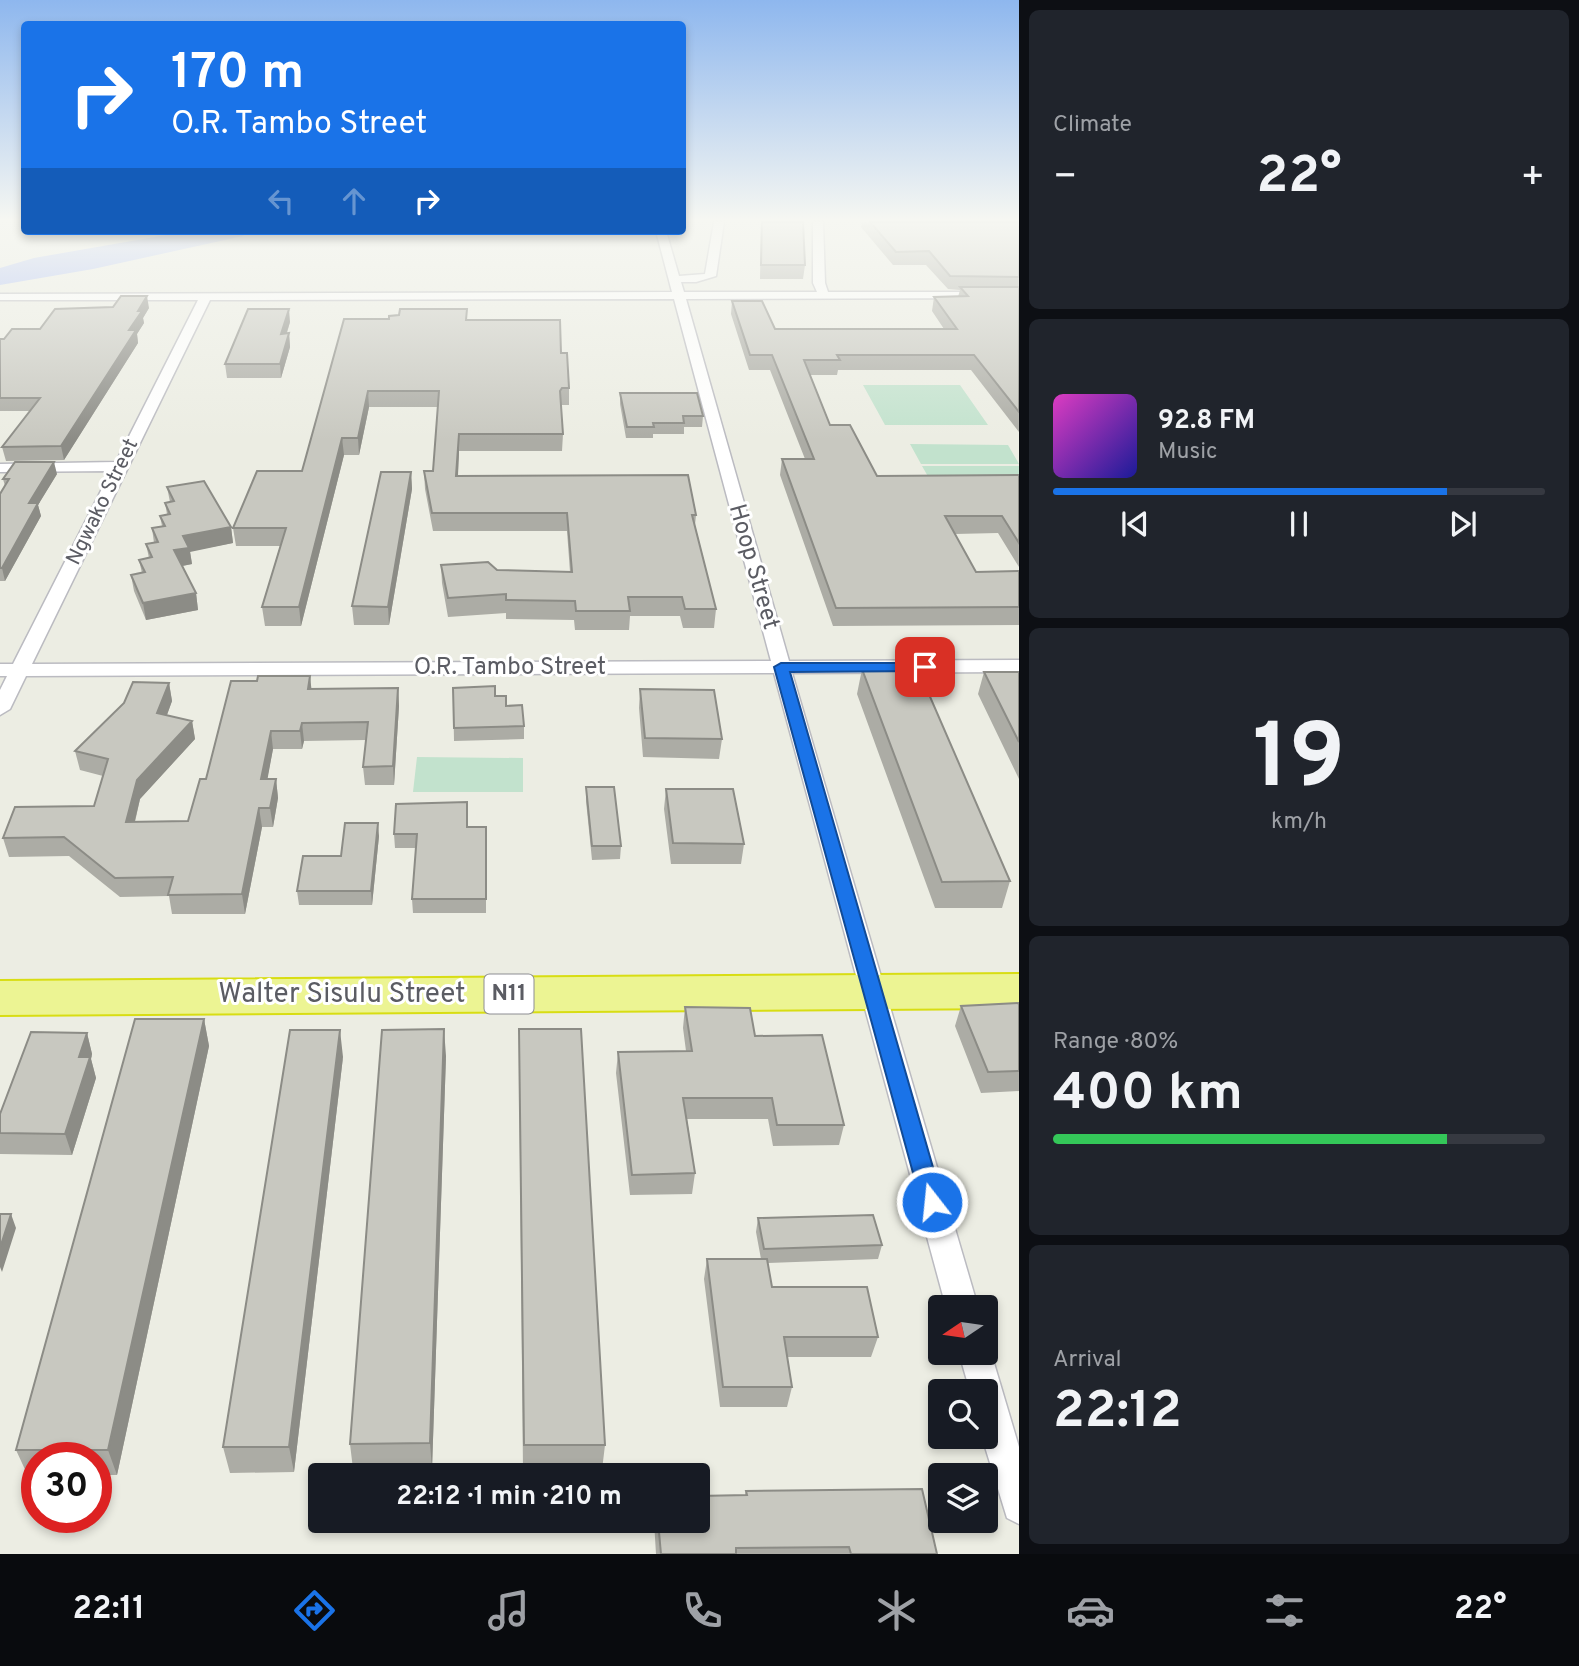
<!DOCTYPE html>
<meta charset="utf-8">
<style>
body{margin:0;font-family:Overpass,sans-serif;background:#20242c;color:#f1f3f6;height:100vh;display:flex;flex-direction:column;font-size:26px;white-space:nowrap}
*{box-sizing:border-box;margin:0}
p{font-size:23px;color:#9ea1a6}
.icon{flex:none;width:38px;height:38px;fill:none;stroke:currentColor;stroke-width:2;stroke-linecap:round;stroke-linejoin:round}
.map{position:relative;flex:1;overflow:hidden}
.details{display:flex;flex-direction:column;gap:10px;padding:10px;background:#0d0f14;width:560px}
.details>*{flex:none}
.hud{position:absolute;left:21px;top:21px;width:665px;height:214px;border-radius:7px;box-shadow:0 4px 10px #0003;background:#1a73e8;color:#fff;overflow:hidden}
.needle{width:46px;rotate:257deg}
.fabs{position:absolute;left:928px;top:1295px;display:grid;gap:14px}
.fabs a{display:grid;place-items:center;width:70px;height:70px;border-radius:7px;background:#171b24;box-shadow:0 4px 10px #0003;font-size:35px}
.speed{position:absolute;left:21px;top:1442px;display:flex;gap:14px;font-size:35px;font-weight:700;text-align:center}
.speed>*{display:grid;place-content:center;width:91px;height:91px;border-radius:50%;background:#171b24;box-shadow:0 4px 10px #0003;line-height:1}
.speed .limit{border:10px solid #d22;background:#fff;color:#111}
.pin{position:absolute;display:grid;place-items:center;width:60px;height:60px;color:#fff;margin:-30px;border-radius:14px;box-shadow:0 4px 10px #0006}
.me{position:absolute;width:77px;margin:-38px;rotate:344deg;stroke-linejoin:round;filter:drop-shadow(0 0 5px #0008)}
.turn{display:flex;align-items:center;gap:24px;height:147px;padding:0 35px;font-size:32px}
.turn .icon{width:91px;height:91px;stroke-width:2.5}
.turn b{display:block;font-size:49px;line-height:60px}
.lanes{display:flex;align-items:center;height:66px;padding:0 35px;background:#0003;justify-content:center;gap:35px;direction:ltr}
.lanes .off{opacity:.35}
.big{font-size:52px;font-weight:700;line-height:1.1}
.details .card{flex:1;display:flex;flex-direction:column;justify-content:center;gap:10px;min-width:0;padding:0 24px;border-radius:10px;background:#20242c}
.details .dial{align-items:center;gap:0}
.dial b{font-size:91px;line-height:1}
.song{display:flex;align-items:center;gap:21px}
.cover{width:84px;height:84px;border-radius:10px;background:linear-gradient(135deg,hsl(310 70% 55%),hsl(240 70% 35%))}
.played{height:7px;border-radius:4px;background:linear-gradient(90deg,#1a73e8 80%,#363941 80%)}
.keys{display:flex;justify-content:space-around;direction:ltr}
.heat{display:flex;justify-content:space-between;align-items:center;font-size:38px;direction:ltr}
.charge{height:10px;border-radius:5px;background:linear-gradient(90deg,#34c759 80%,#363941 0)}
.trip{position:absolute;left:308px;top:1463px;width:402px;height:70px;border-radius:7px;background:#171b24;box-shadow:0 4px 10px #0003;font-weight:700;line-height:70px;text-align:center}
.dock{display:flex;height:112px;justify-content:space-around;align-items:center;background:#090b0e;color:#9ea1a6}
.dock .icon{width:49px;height:49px}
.dock .active{color:#1a73e8}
.dock b{font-size:32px;color:#f1f3f6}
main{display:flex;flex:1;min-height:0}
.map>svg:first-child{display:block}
</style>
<main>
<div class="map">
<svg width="1019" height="1554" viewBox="0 0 1019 1554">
<rect width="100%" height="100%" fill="#ecede3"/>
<!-- green -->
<path fill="#c2e2cd" d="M863,385H960L988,425H885Z
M910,444L1008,445L1019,464H921Z
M922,466H1019V487H934Z
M417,757L523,758V792H413Z"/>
<!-- water -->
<path fill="#a8bbf7" d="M189,231H243L121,259H100L101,256L95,255L69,260L75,264L40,272L0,273V268L34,258Z"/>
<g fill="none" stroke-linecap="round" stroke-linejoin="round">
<!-- river -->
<path fill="#a8bbf7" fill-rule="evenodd" d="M203,231H247L243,236L93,269L0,285V269L93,255Z"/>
<!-- street casing -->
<g stroke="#bbbbc1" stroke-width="3">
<path id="street" d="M714,222H724L716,276L696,282H681L684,292H817L813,283V222H823L825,283L828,292H1019V298L686,299L789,661L1019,660V672L792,673L978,1307H946L774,673L26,676L10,709L0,715V690L7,676H0V664H13L111,471L0,472V464L116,462L198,300H0V294L672,292L656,231H666L679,276L705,274ZM674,299L771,661L32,664L210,300Z
M985,1342L991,1353L1019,1447V1524L1007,1518L982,1437H985V1391H970L959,1353H985Z"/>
</g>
<!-- highway casing -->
<g stroke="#d8dd13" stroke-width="4">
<path id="highway" d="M1019,974V1008L0,1015V981Z"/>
</g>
<!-- street -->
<use href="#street" fill="#fff" fill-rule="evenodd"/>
<!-- highway -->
<use href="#highway" fill="#ecf493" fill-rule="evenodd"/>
</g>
<!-- wall -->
<path fill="#acaca5" d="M761,222H803L805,265L803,279H760Z
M862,222H1019V432L971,370H838L837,375H810L830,425L877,476L1019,475V567L998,533L955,534L976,572L1019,571V625L833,626L780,475L782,459H805L770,370H749L731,314L732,301L775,329H944L932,311L934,297H958L960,290L948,289L926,265H893L861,227Z
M149,308L143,318L144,323L137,334L138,343L64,460L6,461L2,447L30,411H0V339H4L40,329Z
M467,309V320L561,353L569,388V405H561L563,434L562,451H459L458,476L696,515L695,525L716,609L714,628H683L680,616H630L629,630H575L574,620L506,619V613L448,617L442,583L441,565L497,570L570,572L567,531H433L425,489L424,471H433L438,407H369L359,455H344L301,626H265L262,607L280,546H236L233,528L302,471L399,315Z
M290,322L287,333H289L290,347L281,378H227L225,364Z
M620,393L703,416L702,427H684V434H653V438H626L620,404Z
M411,472L412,489L389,625H354L352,606Z
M57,474L38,505L41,516L5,581H0V494L5,486L3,479Z
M167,487L231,527L233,543L190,551L192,564L182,566L196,593L198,610L146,620L134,591L131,575L142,573L139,560L149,558L146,544L154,543L152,528L162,526L160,516L167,514L165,503L170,502Z
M862,669L1010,881L1002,908H935L857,694Z
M984,672H1019V779L978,694Z
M310,676L311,689L398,688L399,706L394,785H365L363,767L366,740L304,741L302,749H273L267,779H276L278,798L273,827H262L245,914H172L169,896L120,897L69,856L9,857L3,838L94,806L103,776L80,770L75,751L169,683L172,701L167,715L192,721L195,739L140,799L135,822L188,821L206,779L257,681Z
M453,688L495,696L506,706L524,726V739L454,741Z
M640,689L722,739L719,759L643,757L639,708Z
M586,787L621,846L620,859L592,860L586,801Z
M666,789L744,844L741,864H671L664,809Z
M468,827H486V913H413L412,899L416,848H395L394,834Z
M379,836L372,905H299L297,891L341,856Z
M1019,1003V1091L981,1093L955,1026L961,1006Z
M685,1007L755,1036L844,1125L839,1145L773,1146L768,1119H687L695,1173L692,1194L630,1195L616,1073L618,1052L686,1051L683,1028Z
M204,1019L209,1046L117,1475H96V1458H37V1476H28L16,1450Z
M87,1033L92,1054L91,1059L96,1078L72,1155L0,1154V1114Z
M446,1056L432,1469H353L350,1444Z
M519,1056L605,1445L602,1470H523Z
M343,1057L294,1472L230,1473L223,1447Z
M758,1218L882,1245L878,1259L768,1263L772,1287L878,1337L871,1357H787L792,1387L787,1407H720L704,1279L707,1259H761L756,1232Z
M746,1491L937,1554H656L654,1521H698L745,1495Z"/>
<!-- shaded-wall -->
<path fill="#8c8c86" d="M147,296L149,308L143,318L144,323L137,334L138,343L64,460L61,446L129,330L138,311Z
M289,309L290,322L282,347L281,334Z
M289,333L290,347L281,378L280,364Z
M368,391L369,407L359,455L358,438Z
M459,434V451L457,493L456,476Z
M342,438L344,455L301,626L299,607Z
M54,462L57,474L38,505L41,516L5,581L2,568L29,503Z
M411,472L412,489L389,625L388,607Z
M231,527L233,543L190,552L192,564L177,567L174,550L183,536Z
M196,593L198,610L146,620L143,603Z
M310,676L312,694L308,689Z
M169,683L172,701L161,731L157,713Z
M398,688L399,706L394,785L393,766Z
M192,721L195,739L140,799L130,841L126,822L137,780Z
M302,723L304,741L302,749L300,731Z
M271,731L273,749L264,798L261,779Z
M276,779L278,798L273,827L270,808Z
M259,808L262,827L245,914L242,894Z
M378,823L379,836L372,905L371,891Z
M204,1019L209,1046L117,1475L108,1450Z
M444,1029L446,1056L432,1469L430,1443Z
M340,1030L343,1057L294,1472L289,1447Z
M87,1033L92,1054L91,1059L96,1078L72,1155L65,1134L79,1057Z
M11,1214L16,1228L2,1272L0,1267V1248Z"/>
<!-- building -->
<path fill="#c8c8c0" stroke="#8c8c86" stroke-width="2" d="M762,222H803L805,265H761Z
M870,222H1019V277L950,276L929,251L896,252Z
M960,287H1019V412L974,355H837L840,360H804L830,425H850L877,476L1019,475V543L1002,516H945L976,572L1019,571V607L836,608L782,459H814L772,355H750L732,301H762L775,329H957L934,297L968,296Z
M121,296H147L138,311H142L129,330H136L61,446L2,447L40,398H0V339H4L12,329H40L55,309L113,307Z
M248,309H289L281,334L289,333L280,364H225Z
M400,309H467L466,320H560L561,353H567L569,388H562L560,391L563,434H459L456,476L688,475L696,515H692L716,609H685L682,597H628L630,611H576L575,601L506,600V594L448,598L441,565L488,562L497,570L572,572L567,513H432L424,471H433L439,391H368L358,438H342L299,607H262L286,528H233L257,471H302L344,319H389V316L399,315Z
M620,393H697L703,416H683L684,423H653L654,427H627Z
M15,462H54L29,503H38L2,568H0V494L9,479H3Z
M381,472H411L388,607L352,606Z
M204,481L231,527L183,536L189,548L174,550L196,593L143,603L131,575L145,572L139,560L152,557L146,544L158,542L152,528L165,526L160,516L170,514L165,503L174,501L167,487Z
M862,669H918L1010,881L942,882Z
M984,672H1019V742Z
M258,676H310L308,689L398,688L393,766L363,767L368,722L302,723L300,731H271L261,779H276L270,808H259L242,894L168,895L173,877L115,878L64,837L3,838L15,807L94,806L108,759L75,751L124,703L133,682L169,683L157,713L192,721L137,780L126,822L188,821L200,779H206L231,681H257Z
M495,686V696H506V706L522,705L524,726L454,728L453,688Z
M640,689L714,690L722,739L645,738Z
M586,787H614L621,846H592Z
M666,789H733L744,844L673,843Z
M467,802V827H486V899H412L417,834H394L396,804Z
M345,823H378L371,891H297L303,856H341Z
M1019,1003V1071L988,1072L961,1006Z
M685,1007L750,1008L755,1036L822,1035L844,1125H777L772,1098H683L695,1173L632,1175L618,1052L692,1051Z
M135,1019H204L108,1450H16Z
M444,1029L430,1443L350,1444L382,1030Z
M519,1029H581L605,1445H524Z
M290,1030H340L289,1447H223Z
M31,1032L87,1033L79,1057H90L65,1134L0,1133V1114Z
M0,1214H11L0,1248Z
M873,1215L882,1245L764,1249L758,1218Z
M707,1259H767L772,1287H867L878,1337H784L792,1387H723Z
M922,1489L937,1554H851L849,1547L736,1548V1554H661L658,1521H698V1496L747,1495L746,1491Z"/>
<!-- sky -->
<linearGradient id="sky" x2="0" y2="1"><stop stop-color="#8eb7ee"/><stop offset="0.5" stop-color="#f6f7f2"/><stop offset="1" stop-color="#f6f7f2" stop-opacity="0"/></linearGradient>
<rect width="1019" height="440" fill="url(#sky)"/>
<!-- route -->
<path fill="#1a73e8" stroke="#114b97" stroke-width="2" d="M781,663H925L932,667L925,671L790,672L943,1202L940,1209L932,1211L924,1209L921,1202L774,667Z"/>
<g text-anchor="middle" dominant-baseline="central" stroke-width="6" stroke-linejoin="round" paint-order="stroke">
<!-- far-street labels -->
<g font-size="21" fill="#5b5c63" stroke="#fff">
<text transform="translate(103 502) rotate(-64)">Ngwako Street</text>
</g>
<!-- shield labels -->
<rect fill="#fff" stroke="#8c8d92" stroke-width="2" x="484.5" y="974.5" width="49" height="39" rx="5"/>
<g font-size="23" font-weight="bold" fill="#5b5c63">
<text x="509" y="994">N11</text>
</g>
<!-- street labels -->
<g font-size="24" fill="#5b5c63" stroke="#fff">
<text transform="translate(753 567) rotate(74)">Hoop Street</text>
<text x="510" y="668">O.R. Tambo Street</text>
</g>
<!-- near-street labels -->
<g font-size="28" fill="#5b5c63" stroke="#fff">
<text x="342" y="995">Walter Sisulu Street</text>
</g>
</g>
</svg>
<div class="fabs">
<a><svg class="needle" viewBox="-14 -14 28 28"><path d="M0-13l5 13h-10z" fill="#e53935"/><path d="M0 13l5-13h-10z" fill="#9ea1a6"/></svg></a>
<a><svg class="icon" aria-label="search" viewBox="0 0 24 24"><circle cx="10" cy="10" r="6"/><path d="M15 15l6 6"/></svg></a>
<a><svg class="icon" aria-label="layers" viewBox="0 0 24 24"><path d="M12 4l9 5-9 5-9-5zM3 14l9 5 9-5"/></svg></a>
</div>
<div class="speed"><div class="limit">30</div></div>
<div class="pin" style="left:925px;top:667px;background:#d93025"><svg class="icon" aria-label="arrive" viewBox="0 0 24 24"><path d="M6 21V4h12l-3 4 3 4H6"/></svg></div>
<svg class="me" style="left:932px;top:1202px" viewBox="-20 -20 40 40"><circle r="17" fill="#1a73e8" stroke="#fff" stroke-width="3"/><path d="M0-11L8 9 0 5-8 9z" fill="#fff"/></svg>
<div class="trip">22:12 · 1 min · 210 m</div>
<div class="hud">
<div class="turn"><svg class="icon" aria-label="right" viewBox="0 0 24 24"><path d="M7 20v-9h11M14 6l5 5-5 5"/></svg><div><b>170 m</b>O.R. Tambo Street</div></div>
<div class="lanes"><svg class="icon off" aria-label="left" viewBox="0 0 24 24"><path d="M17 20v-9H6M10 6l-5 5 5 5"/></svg><svg class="icon off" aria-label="ahead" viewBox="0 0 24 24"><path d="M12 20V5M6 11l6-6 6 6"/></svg><svg class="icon" aria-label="right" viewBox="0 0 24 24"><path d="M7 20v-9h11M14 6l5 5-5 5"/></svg></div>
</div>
</div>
<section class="details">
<div class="card"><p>Climate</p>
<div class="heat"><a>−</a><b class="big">22°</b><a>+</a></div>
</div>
<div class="card">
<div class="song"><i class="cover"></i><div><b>92.8 FM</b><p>Music</p></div></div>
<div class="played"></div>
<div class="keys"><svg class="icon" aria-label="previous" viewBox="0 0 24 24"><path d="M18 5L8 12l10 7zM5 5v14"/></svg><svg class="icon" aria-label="pause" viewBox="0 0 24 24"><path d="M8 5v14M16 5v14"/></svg><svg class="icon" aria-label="next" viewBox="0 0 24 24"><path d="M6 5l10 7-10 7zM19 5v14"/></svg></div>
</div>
<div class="card dial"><b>19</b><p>km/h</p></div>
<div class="card"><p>Range · 80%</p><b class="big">400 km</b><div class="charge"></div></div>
<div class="card"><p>Arrival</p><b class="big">22:12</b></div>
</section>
</main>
<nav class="dock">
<b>22:11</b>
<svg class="icon active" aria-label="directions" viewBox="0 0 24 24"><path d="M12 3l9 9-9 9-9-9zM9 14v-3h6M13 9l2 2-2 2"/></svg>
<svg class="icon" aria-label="music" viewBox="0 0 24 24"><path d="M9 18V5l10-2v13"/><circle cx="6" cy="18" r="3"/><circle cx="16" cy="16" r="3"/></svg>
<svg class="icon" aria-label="phone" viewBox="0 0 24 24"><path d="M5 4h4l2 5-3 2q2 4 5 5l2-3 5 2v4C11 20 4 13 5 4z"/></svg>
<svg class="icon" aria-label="climate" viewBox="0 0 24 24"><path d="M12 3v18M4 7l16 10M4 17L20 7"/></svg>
<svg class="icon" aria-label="car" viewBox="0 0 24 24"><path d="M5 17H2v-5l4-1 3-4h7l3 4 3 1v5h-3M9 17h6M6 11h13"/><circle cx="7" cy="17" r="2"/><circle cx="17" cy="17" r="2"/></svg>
<svg class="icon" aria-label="filters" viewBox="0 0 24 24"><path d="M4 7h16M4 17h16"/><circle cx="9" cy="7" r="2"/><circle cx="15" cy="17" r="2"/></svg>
<b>22°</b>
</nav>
